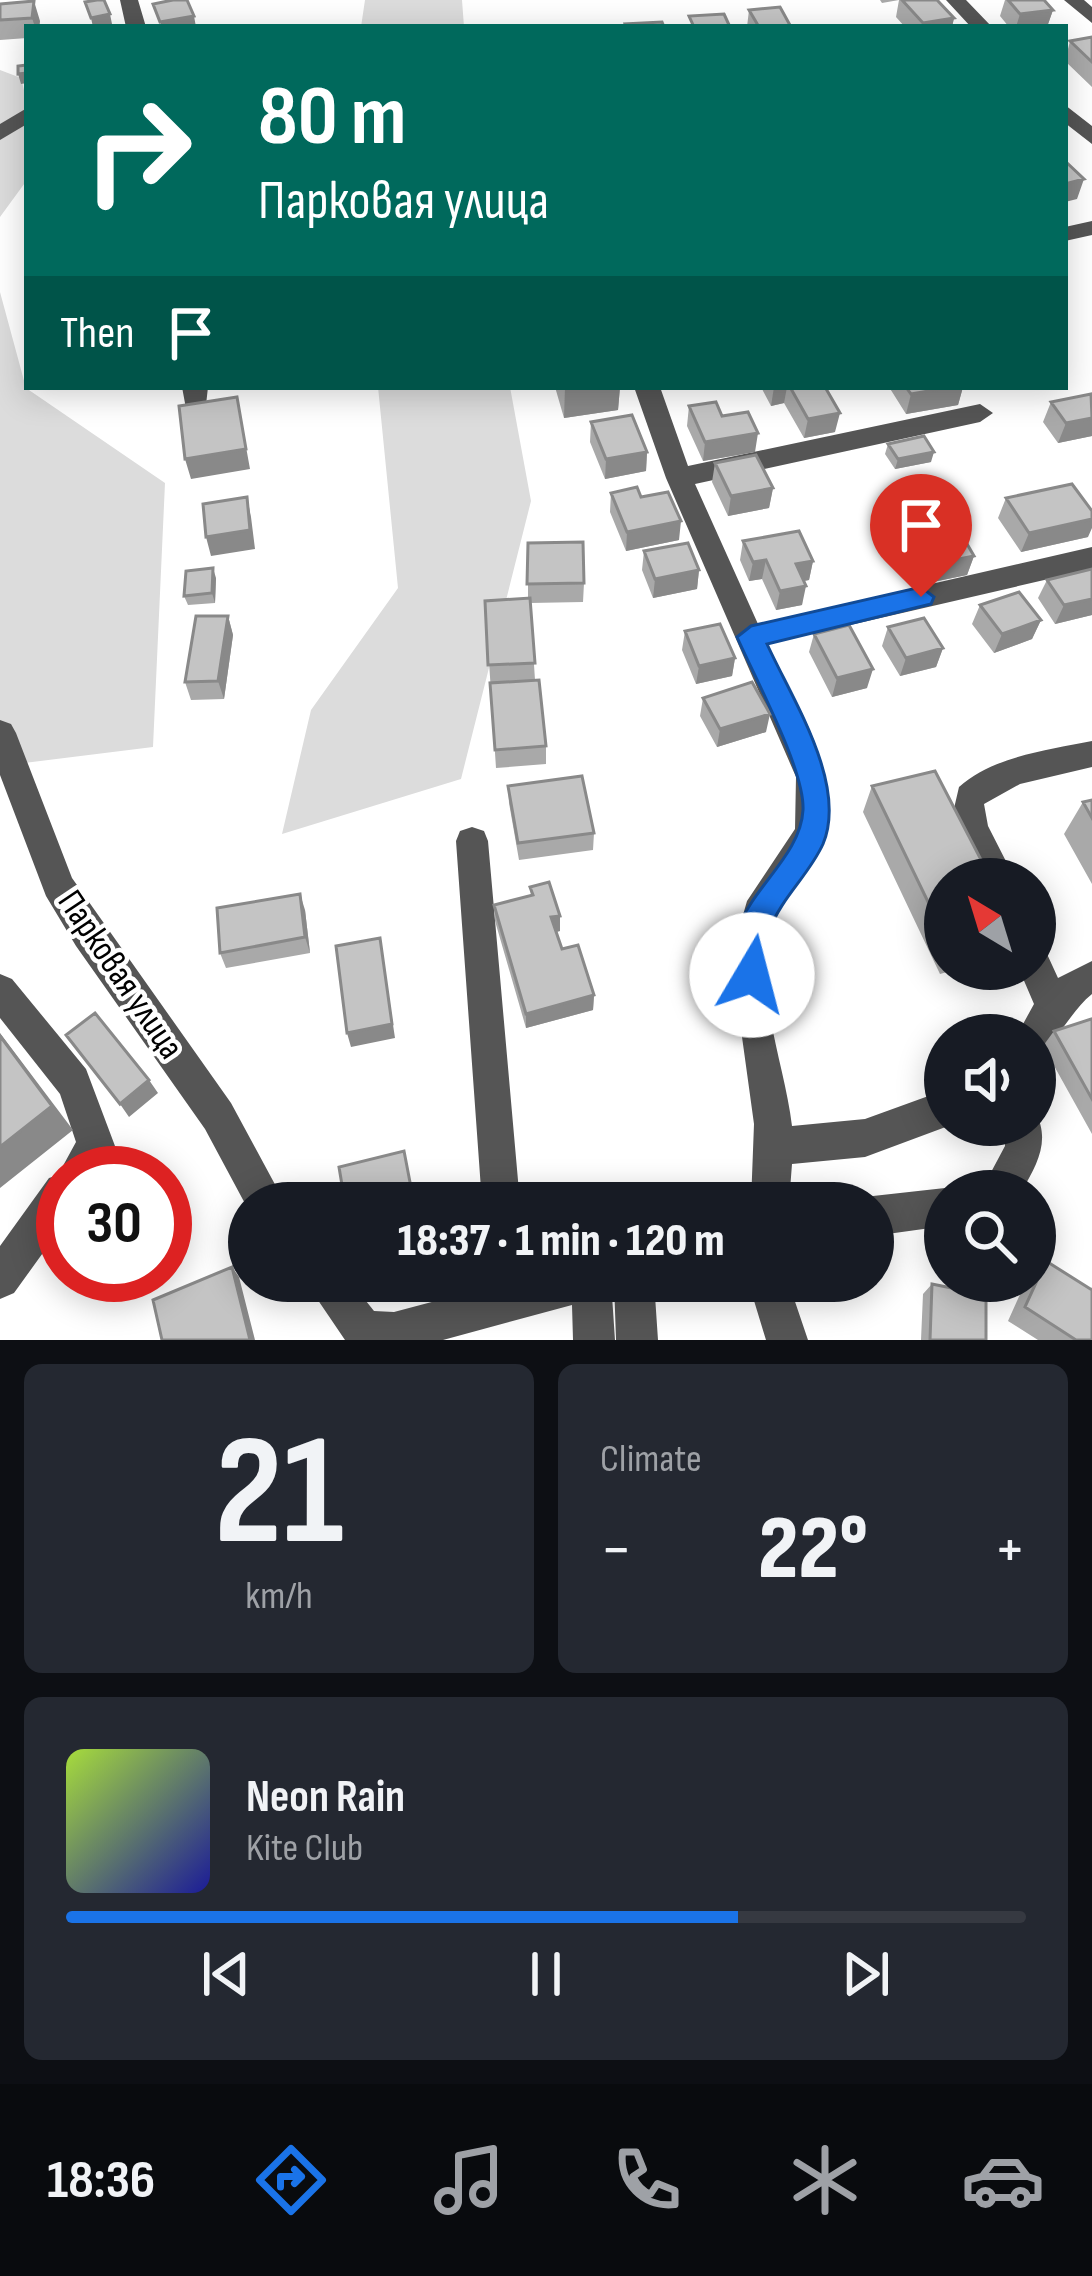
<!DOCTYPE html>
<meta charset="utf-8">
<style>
body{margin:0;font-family:"Sofia Sans Condensed",sans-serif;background:#242831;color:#f1f3f6;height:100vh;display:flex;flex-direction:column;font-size:45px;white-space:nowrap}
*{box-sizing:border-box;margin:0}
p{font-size:39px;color:#9ea1a6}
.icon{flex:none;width:66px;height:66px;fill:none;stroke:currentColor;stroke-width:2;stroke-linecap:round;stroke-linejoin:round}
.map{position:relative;height:1340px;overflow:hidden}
.drawer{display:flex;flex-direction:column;gap:24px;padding:24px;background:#0d0f14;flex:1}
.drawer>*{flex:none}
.guide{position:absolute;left:24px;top:24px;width:1044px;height:366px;border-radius:0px;box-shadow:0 6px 30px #0003;background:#00695c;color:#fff;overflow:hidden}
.needle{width:78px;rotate:322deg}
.controls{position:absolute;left:924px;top:858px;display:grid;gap:24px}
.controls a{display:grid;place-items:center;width:132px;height:132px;border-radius:50%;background:#171b24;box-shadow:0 6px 30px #0003;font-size:60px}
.speed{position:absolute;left:36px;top:1146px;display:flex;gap:24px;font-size:60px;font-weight:700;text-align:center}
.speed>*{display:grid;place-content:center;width:156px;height:156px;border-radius:50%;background:#171b24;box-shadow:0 6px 30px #0003;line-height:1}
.speed .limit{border:18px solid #d22;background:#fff;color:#111}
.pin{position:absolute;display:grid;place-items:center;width:102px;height:102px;color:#fff;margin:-123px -51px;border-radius:50% 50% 50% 0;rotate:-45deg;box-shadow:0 0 12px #0007}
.pin .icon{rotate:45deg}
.me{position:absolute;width:132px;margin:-66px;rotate:8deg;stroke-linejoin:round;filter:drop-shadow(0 0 9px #0008)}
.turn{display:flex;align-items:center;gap:42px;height:252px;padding:0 36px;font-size:54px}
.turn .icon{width:156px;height:156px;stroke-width:2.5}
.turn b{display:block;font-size:84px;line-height:102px}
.then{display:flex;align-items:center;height:114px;padding:0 36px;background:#0003;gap:24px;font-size:45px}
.big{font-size:90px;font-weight:800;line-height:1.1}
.drawer .widget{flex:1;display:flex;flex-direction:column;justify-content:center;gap:18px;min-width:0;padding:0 42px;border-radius:18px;background:#242831}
.drawer .dial{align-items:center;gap:0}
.dial b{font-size:156px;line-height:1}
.song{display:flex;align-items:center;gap:36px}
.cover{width:144px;height:144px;border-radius:18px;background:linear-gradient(135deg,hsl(80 70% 55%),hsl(240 70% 35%))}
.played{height:12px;border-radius:6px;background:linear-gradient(90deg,#1a73e8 70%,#363941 70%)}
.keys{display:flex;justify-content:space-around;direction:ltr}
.heat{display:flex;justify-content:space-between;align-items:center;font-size:66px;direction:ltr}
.drawer .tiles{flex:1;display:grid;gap:24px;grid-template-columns:1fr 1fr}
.widget:last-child{grid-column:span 2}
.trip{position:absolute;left:228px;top:1182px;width:666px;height:120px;border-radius:60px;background:#171b24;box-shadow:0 6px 30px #0003;font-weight:800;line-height:120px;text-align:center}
.tabs{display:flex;height:192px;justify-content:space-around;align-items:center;background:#090b0e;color:#9ea1a6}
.tabs .icon{width:84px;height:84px}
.tabs .on{color:#1a73e8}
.tabs b{font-size:54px;color:#f1f3f6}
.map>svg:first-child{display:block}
</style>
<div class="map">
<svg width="1092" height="1340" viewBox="0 0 1092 1340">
<rect width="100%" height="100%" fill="#fff"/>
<!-- green -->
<path fill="#dcdcdc" d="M365,0H462L464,27H361Z
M0,70L21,78L27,102V180L0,217Z
M0,292L26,388L165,483L153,747L0,766Z
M378,387H510L531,501L461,779L282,834L311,710L398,588Z"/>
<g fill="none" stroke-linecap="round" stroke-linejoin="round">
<!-- minor -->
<path fill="#555" fill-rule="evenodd" d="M120,0H138L146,27H126Z
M946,0H966L992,27H971Z
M1064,0H1084L1092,7V23Z
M1065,105L1092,126V144L1065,123Z
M27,108V124L0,140V124Z
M1092,221V235L1065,241V227Z
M182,387H208L205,414H187Z
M634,387H660L688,466L980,404L993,413L980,422L695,484L758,624L1092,547V569L768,644C797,709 855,788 815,858C800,885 774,905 768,936C756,996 785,1066 792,1126L865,1119L945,1090V1125H951L865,1157L792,1164L789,1203H751L754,1124L731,957L747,901L795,829L796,777L666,478Z
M0,720L11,724L16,733L72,878L231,1103L285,1203H249V1211L205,1129L76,946L46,896L0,775Z
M1092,741V767L1020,784L984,804L988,826L1015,879H981L952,817L959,787C994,756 1048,750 1092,741Z
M472,827L484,831L488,841L520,1203H482L456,841L460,831Z
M1035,949L1047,954L1058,978L1092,961V994C1070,1011 1059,1043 1035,1052V1035H1017L1034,1004L1019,969H1035Z
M0,974L12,979L86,1069L115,1146L100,1173H63V1225L14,1293L0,1299V1246L49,1178L58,1175L76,1142L60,1094L0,1018Z
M1035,1111C1051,1141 1037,1164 1022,1191H981L1005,1146L1004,1125H1035Z
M945,1188L953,1191H945V1226L873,1236V1203H859L873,1196Z
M305,1281H350L374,1311L394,1312L511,1281H611L615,1340H573L572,1305L443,1340H345Z
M614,1281H654L658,1340H616Z
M748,1281H788L808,1340H766Z"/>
</g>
<!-- wall -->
<path fill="#a9a9a9" d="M880,0H937L954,18L952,27H905L896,17L899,0L882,3Z
M1005,0H1044L1053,10L1047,27H1009L1000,16Z
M0,4L40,21L39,27H27V38L0,40Z
M749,10L791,27H747Z
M1092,37V87L1065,61L1070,41Z
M555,387H620L618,410L564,418Z
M761,387H826L835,432L804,438L784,403L771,406Z
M889,387H963L958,405L906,414Z
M1092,395V436L1058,443L1043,422L1051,402Z
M689,406L755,452L703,461L687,426Z
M591,422L647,452L646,471L605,479L590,442Z
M888,444L931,462L895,469L885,454Z
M715,463L773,488L769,508L728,516L712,482Z
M611,493L641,497L679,540L626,551L610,512Z
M1006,498L1088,537L1021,552L998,518Z
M915,538L974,556L967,575L923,584L909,557Z
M743,541L813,561L809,580L804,581L802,605L776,610L762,579L749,581L740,560Z
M528,543L584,583L583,602L530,603L535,680L546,746V764L496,768L485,601L528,598Z
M644,551L699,570L697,589L653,598L642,570Z
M1092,569V615L1055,624L1038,598L1047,580Z
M216,578L215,603L188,605L184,596Z
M980,605L1041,620L1032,639L994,653L972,624Z
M228,616L233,635L224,699L191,700L185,682Z
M888,627L943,648L936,667L900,676L882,646Z
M685,631L735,658L732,676L696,684L682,650Z
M814,634L867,688L832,697L809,652Z
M703,698L766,732L717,747L700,716Z
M508,786L594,833L593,850L519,860L509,803Z
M872,786L945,879V969H958L940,974L863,812Z
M1092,800V884L1064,834L1083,802Z
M530,887L560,916V931L556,932L562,949L594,995L593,1010L526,1028L495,921L494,905L531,896Z
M305,910L310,953L226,968L220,953Z
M1092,1021V1134L1043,1046L1054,1031Z
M1046,1261L1091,1289L1092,1287V1340H1038L1008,1321L1026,1281H1035V1270Z
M932,1284L986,1340H921L923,1294Z"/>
<!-- shaded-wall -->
<path fill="#898989" d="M34,1L40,21L39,27H35L32,18Z
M1053,10L1047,27H1016L1020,14Z
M110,14L112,24L93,27L91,18Z
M194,16L196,27H162L160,22Z
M954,18L952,27H923V23Z
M27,73V83L21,84L18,74Z
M1084,179L1077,199L1065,202V184Z
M565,387H620L618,410L564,418Z
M774,387H787L784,403L771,406Z
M952,387H963L958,405L906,414L911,394Z
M237,397L250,469L191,479L185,459Z
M840,413L835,432L804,438L808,419Z
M1092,418V436L1058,443L1066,423Z
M758,433L755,452L703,461L705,442Z
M647,452L646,471L605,479L606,459Z
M934,452L931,462L895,469L898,459Z
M773,488L769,508L728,516L731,496Z
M247,497L251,517L255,549L211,556L206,537Z
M1092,519V528L1088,537L1021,552L1029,533Z
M681,521L679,540L626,551L627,532Z
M974,556L967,575L923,584L929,565Z
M766,560L762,579L749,581L753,562Z
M813,561L809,580L792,583L796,564Z
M213,568L216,578L215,603L212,593Z
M699,570L697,589L653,598L655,579Z
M806,586L802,605L776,610L780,591Z
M1092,599V615L1055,624L1064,605Z
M228,616L233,635L224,699L218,681Z
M1041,620L1032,639L994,653L1002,634Z
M943,648L936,667L900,676L906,658Z
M735,658L732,676L696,684L699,666Z
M873,669L867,688L832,697L837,678Z
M770,714L766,732L717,747L720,729Z
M300,894L305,910L310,953L305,937Z
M560,916V931L551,933V917Z
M380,938L395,1038L351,1047L347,1033Z
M594,995L593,1010L526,1028V1014Z
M0,1033L73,1130L0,1188Z
M149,1080L158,1093L129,1117L120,1104Z
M232,1267L239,1277L255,1340H250Z
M357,1281H398L361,1291Z"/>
<!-- building -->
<path fill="#c4c4c4" stroke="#898989" stroke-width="3" d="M97,0H104L110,14L91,18L85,2Z
M173,0H187L194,16L160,22L153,4Z
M902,0H937L954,18L923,23Z
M1008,0H1044L1053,10L1020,14Z
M34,1L32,18L0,20V4Z
M780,7L791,27H759L749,10Z
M724,14L730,27H694L689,16Z
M662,22L664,27H626L625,24Z
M1092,37V62L1070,41Z
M27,65V73L18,74V66Z
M1065,161L1084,179L1065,184Z
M790,387H825L840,413L808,419Z
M906,387H952L911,394Z
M1091,394L1092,418L1066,423L1051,402Z
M237,397L246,449L185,459L179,406Z
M716,402L722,416L748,412L758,433L705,442L689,406Z
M632,415L647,452L606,459L591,422Z
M924,436L934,452L898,459L888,444Z
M756,455L773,488L731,496L715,463Z
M1072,484L1092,511V519L1029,533L1006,498Z
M637,487L641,497L668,492L681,521L627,532L611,493Z
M247,497L250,530L206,537L203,504Z
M959,530L974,556L929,565L915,538Z
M799,531L813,561L796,564L806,586L780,591L766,560L753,562L743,541Z
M583,542L584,583L527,584L528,543Z
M688,543L699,570L655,579L644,551Z
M213,568L212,593L184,596L186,571Z
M1092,569V599L1064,605L1047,580Z
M1019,592L1041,620L1002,634L980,605Z
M530,598L535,663L488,665L485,601Z
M196,616H228L218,681L185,682Z
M924,618L943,648L906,658L888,627Z
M720,624L735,658L699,666L685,631Z
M849,625L873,669L837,678L814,634Z
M539,680L546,746L495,750L490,683Z
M752,682L770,714L720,729L703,698Z
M935,771L991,879H945V937L872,786Z
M582,776L594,833L518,843L508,786Z
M1092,800V818L1083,802Z
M549,882L560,916L551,917L562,949L578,945L594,995L526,1014L494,905L533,895L530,887Z
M300,894L305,937L220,953L217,908Z
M380,938L392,1024L347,1033L336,946Z
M95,1013L149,1080L120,1104L66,1035Z
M1091,1019L1092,1021V1099L1054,1031Z
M0,1036L52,1106L0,1147Z
M404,1151L414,1203H345L339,1167Z
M1046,1261L1092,1290V1340H1076L1025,1307Z
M232,1267L250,1340H162L153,1300Z
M932,1284L986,1295V1340H930Z"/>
<!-- route -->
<path fill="#1a73e8" stroke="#114b97" stroke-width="3" d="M921,587L934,597L931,604L767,644C792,699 848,784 823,844C809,875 781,898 769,931C762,948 771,967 763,985L752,990L741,985C707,911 800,872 803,810C805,770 754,676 737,637L751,626Z"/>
<g text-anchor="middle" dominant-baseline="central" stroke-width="9" stroke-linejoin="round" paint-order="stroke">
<!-- street labels -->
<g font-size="36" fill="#000" stroke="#fff">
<text transform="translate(120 975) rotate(56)">Парковая улица</text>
</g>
</g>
</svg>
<div class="controls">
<a><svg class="needle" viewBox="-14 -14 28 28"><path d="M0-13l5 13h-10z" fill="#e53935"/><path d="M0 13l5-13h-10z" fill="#9ea1a6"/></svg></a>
<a><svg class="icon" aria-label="sound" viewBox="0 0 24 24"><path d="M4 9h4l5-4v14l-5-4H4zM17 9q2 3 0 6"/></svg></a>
<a><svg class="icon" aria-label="search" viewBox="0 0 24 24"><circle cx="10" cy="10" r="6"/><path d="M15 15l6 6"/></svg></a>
</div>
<div class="speed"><div class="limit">30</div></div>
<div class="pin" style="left:921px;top:597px;background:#d93025"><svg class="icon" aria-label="arrive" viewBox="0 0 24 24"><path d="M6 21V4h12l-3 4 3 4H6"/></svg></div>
<svg class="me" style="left:752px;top:975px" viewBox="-20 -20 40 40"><circle r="19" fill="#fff"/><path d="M0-13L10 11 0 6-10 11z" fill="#1a73e8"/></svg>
<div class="trip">18:37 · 1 min · 120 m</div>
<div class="guide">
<div class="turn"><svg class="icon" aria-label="right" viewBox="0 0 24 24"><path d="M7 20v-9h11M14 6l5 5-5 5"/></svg><div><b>80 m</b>Парковая улица</div></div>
<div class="then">Then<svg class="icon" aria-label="arrive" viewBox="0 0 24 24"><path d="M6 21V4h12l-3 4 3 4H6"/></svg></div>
</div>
</div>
<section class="drawer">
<div class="tiles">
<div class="widget dial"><b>21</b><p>km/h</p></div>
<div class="widget"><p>Climate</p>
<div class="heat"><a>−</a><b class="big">22°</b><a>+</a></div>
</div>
<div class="widget">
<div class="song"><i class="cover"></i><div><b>Neon Rain</b><p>Kite Club</p></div></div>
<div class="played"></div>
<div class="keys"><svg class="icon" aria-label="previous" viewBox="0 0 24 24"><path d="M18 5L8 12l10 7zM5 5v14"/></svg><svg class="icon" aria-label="pause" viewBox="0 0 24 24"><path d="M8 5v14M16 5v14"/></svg><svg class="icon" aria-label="next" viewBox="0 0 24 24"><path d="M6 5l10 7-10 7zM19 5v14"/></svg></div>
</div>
</div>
</section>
<nav class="tabs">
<b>18:36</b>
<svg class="icon on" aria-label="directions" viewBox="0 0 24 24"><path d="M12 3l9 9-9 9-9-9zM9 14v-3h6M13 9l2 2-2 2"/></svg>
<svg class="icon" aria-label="music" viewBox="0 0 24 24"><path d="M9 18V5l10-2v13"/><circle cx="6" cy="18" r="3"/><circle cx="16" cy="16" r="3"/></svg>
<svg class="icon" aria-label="phone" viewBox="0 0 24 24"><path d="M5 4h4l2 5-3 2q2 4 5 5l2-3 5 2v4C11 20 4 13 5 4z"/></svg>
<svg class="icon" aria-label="climate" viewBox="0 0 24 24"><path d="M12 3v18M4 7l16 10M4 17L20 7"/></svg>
<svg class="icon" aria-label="car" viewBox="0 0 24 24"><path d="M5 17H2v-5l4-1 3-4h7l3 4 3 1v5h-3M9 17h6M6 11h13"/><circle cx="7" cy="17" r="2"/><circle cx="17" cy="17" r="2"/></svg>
</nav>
